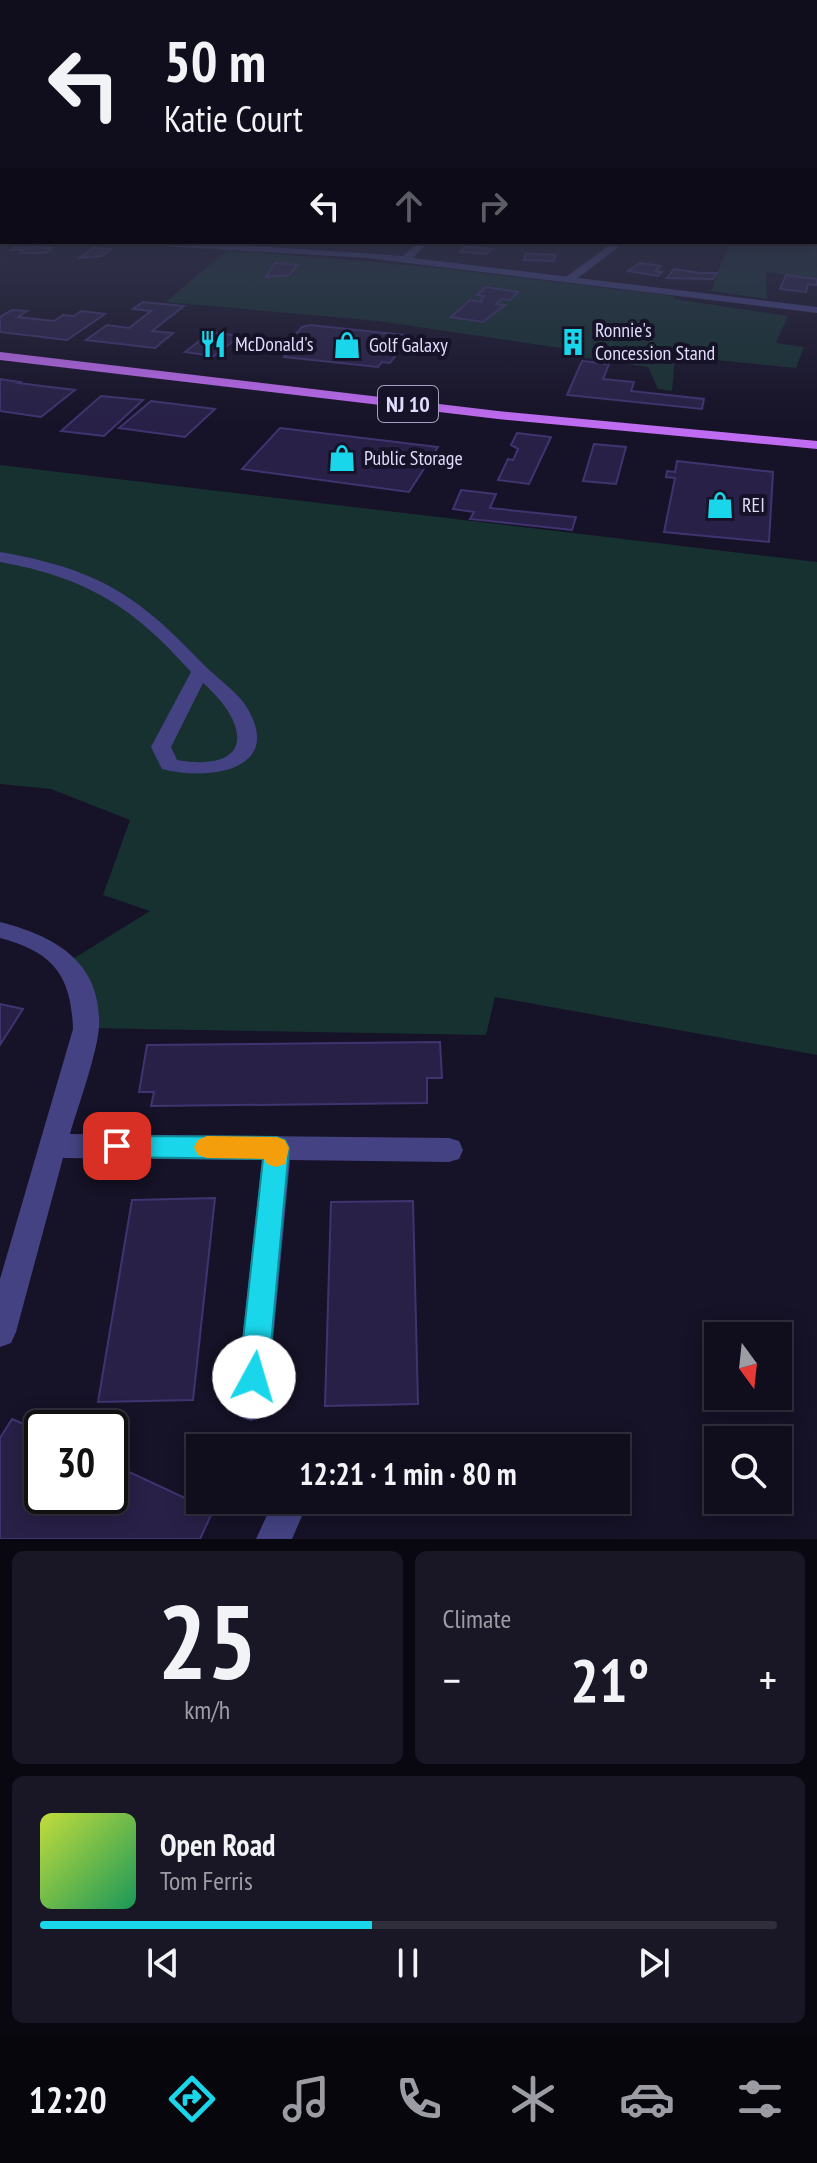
<!DOCTYPE html>
<meta charset="utf-8">
<style>
body{margin:0;font-family:"PT Sans Narrow",sans-serif;background:#191726;color:#f1f3f6;height:100vh;display:flex;flex-direction:column;font-size:30px;white-space:nowrap}
*{box-sizing:border-box;margin:0}
p{font-size:26px;color:#9c9ca4}
.icon{flex:none;width:44px;height:44px;fill:none;stroke:currentColor;stroke-width:2;stroke-linecap:round;stroke-linejoin:round}
.map{position:relative;height:1539px;overflow:hidden}
.details{display:flex;flex-direction:column;gap:12px;padding:12px;background:#090810;flex:1}
.details>*{flex:none}
.hud{position:absolute;left:0px;top:0px;width:818px;height:244px;box-shadow:0 4px 20px #0003,0 0 0 2px #302e3b;background:#100e1d;color:#f1f3f6;overflow:hidden}
.needle{width:52px;rotate:165deg}
.tools{position:absolute;left:704px;top:1322px;display:grid;gap:16px}
.tools a{display:grid;place-items:center;width:88px;height:88px;border-radius:0px;background:#100e1d;box-shadow:0 4px 20px #0003,0 0 0 2px #302e3b;font-size:40px}
.speed{position:absolute;left:24px;top:1410px;display:flex;gap:16px;font-size:40px;font-weight:700;text-align:center}
.speed>*{display:grid;place-content:center;width:104px;height:104px;border-radius:50%;background:#100e1d;box-shadow:0 4px 20px #0003,0 0 0 2px #302e3b;line-height:1}
.speed .limit{border:4px solid #111;border-radius:12px;background:#fff;color:#111}
.pin{position:absolute;display:grid;place-items:center;width:68px;height:68px;color:#fff;margin:-34px;border-radius:16px;box-shadow:0 4px 12px #0006}
.me{position:absolute;width:88px;margin:-44px;rotate:6deg;stroke-linejoin:round;filter:drop-shadow(0 0 6px #0008)}
.turn{display:flex;align-items:center;gap:28px;height:168px;padding:0 32px;font-size:36px}
.turn .icon{width:104px;height:104px;stroke-width:2.5}
.turn b{display:block;font-size:56px;line-height:68px}
.lanes{display:flex;align-items:center;height:76px;padding:0 32px;background:#0003;justify-content:center;gap:40px;direction:ltr}
.lanes .off{opacity:.35}
.big{font-size:60px;font-weight:700;line-height:1.1}
.details .widget{flex:1;display:flex;flex-direction:column;justify-content:center;gap:12px;min-width:0;padding:0 28px;border-radius:12px;background:#191726}
.details .dial{align-items:center;gap:0}
.dial b{font-size:104px;line-height:1}
.song{display:flex;align-items:center;gap:24px}
.cover{width:96px;height:96px;border-radius:12px;background:linear-gradient(135deg,hsl(70 70% 55%),hsl(150 70% 35%))}
.played{height:8px;border-radius:4px;background:linear-gradient(90deg,#19d6eb 45%,#302e3b 45%)}
.keys{display:flex;justify-content:space-around;direction:ltr}
.heat{display:flex;justify-content:space-between;align-items:center;font-size:44px;direction:ltr}
.details .tiles{flex:1;display:grid;gap:12px;grid-template-columns:1fr 1fr}
.widget:last-child{grid-column:span 2}
.trip{position:absolute;left:186px;top:1434px;width:444px;height:80px;border-radius:0px;background:#100e1d;box-shadow:0 4px 20px #0003,0 0 0 2px #302e3b;font-weight:700;line-height:80px;text-align:center}
.menu{display:flex;height:128px;justify-content:space-around;align-items:center;background:#06060c;color:#9c9ca4}
.menu .icon{width:56px;height:56px}
.menu .selected{color:#19d6eb}
.menu b{font-size:36px;color:#f1f3f6}
.map>svg:first-child{display:block}
</style>
<div class="map">
<svg width="817" height="1539" viewBox="0 0 817 1539">
<rect width="100%" height="100%" fill="#161227"/>
<!-- green -->
<path fill="#163130" d="M816,222L817,278L766,272L767,299L711,291L729,242H816Z
M227,250L431,267L673,296L674,299L788,316L776,343L804,347L796,368L675,356L672,391L658,389L648,367L580,357L581,351L378,321L166,302Z
M0,465L817,562V1055L495,997L486,1035L81,1028L68,962L150,911L103,895L130,820L51,789L0,784Z"/>
<!-- building -->
<path fill="#282047" stroke="#403470" stroke-width="2" d="M18,245L46,246L44,248H52L46,253H20L24,250H12Z
M465,246L492,249L486,254L460,252Z
M93,248L111,249L102,256L80,258Z
M526,253L556,255L554,261L524,260Z
M275,263L298,265L289,275L266,277Z
M640,263L661,266L655,271L662,272L658,276L628,271Z
M674,269L700,273H717L713,279L667,278Z
M786,275L817,279V285L808,284L806,292L780,289Z
M486,287L518,292L510,300L502,299L496,304L505,305L483,322L451,317L470,300L482,302L481,299L484,296L477,295Z
M143,302L184,306L152,331L173,333L155,348L86,340L107,325L129,328L151,311L133,309Z
M12,310L27,311L18,317L54,321L63,315L74,316L81,311L105,314L67,340L0,332V317Z
M310,325L404,335L392,350H400L390,363L382,362L378,367L284,357L302,340L291,339L302,327Z
M211,332L240,336L214,356L185,352Z
M582,361L609,364L603,379L634,382L631,391L704,399L702,409L567,395Z
M0,379L20,382L18,383L75,390L41,417L0,411Z
M101,396L143,400L104,436L61,431Z
M151,401L215,409L185,437L119,428Z
M280,428L438,447L409,492L242,469Z
M517,433L551,437L529,484L498,480L508,459L513,460L518,449L511,445Z
M594,444L626,447L616,484L583,481Z
M677,461L773,472L769,542L664,532L675,478L666,477L667,471L675,472Z
M461,490L496,494L490,508L576,517L572,530L470,519L474,512L453,509Z
M0,1004L23,1009L0,1045Z
M440,1042L442,1078H427V1103L151,1106L154,1092H139L147,1045Z
M215,1198L193,1400L98,1402L132,1200Z
M413,1201L418,1404L325,1406L331,1202Z
M12,1419L42,1432V1496H110V1463L213,1511L200,1539H0V1438Z"/>
<g fill="none" stroke-linecap="round" stroke-linejoin="round">
<!-- minor -->
<path fill="#444282" fill-rule="evenodd" d="M614,242H625L574,281H566V277Z
M0,552C97,569 137,594 204,665C217,678 232,688 244,703C288,769 211,782 162,769L151,747L191,672C134,607 85,577 0,562ZM203,683C251,725 254,773 177,760L171,747Z
M0,922C55,936 102,962 99,1027C97,1055 78,1106 70,1134L449,1138L459,1141L463,1150L459,1159L449,1162L290,1160L267,1405L263,1417L251,1421L239,1417L235,1405L262,1160L63,1158L16,1332L11,1343L0,1347V1279L73,1029C71,975 53,952 0,938Z
M274,1500H302L305,1509L292,1539H256Z"/>
<!-- tertiary -->
<path fill="#444282" fill-rule="evenodd" d="M0,229H2V235H0Z
M141,242H194L403,256L418,242H428L413,258L817,307V313L368,258L146,245Z"/>
<!-- primary -->
<path fill="#c06cf2" fill-rule="evenodd" d="M0,352L498,411L817,441V449L498,419L0,360Z"/>
</g>
<!-- sky -->
<linearGradient id="sky" x2="0" y2="1"><stop stop-color="#0c0a15"/><stop offset="0.49" stop-color="#363952"/><stop offset="1" stop-color="#363952" stop-opacity="0"/></linearGradient>
<rect width="817" height="425" fill="url(#sky)"/>
<!-- route -->
<path fill="#19d6eb" stroke="#108b99" stroke-width="2" d="M117,1136L277,1137L285,1140L289,1148L268,1377L264,1387L254,1391L243,1387L239,1377L263,1159L117,1157L109,1154L105,1146L109,1139Z"/>
<!-- slow -->
<path fill="#f59e0b" d="M207,1136L277,1137L285,1140L289,1148L285,1164L276,1167L267,1164L264,1159L207,1158L198,1155L194,1147L198,1140Z"/>
<!-- icons -->
<defs>
<g id="building-bare" transform="scale(2.16)"><path d="M-4-6H4V6H1V3H-1V6H-4ZM-2.5-4.3h1.7v1.8h-1.7ZM.8-4.3h1.7v1.8H.8ZM-2.5-1h1.7V.8h-1.7ZM.8-1h1.7V.8H.8Z" fill="#19d6eb" stroke="#161227" stroke-width="2.5" paint-order="stroke"/></g>
<g id="restaurant-bare" transform="scale(2.16)"><path d="M-5-6h1v4h1v-4h1v4h1v-4h1v5L-1.5 .5V6h-2V.5L-5-1ZM5-6V6H3V1.5H1.5Q1.5-4 5-6Z" fill="#19d6eb" stroke="#161227" stroke-width="2.5" paint-order="stroke"/></g>
<g id="shop-bare" transform="scale(2.16)"><path d="M-5-2.5h2.3a2.7 3.5 0 0 1 5.4 0H5L5.5 6h-11ZM-1.5-2.5h3a1.5 2.3 0 0 0-3 0Z" fill="#19d6eb" stroke="#161227" stroke-width="2.5" paint-order="stroke"/></g>
</defs>
<g fill-rule="evenodd">
<use href="#building-bare" x="573" y="342"/>
<use href="#restaurant-bare" x="213" y="344"/>
<use href="#shop-bare" x="347" y="345"/>
<use href="#shop-bare" x="342" y="458"/>
<use href="#shop-bare" x="720" y="505"/>
</g>
<g text-anchor="middle" dominant-baseline="central" stroke-width="8" stroke-linejoin="round" paint-order="stroke">
<!-- far-poi labels -->
<g font-size="20" fill="#dfdcfc" stroke="#161227" text-anchor="start">
<text x="595" y="330">Ronnie's<tspan x="595" dy="23">Concession Stand</tspan></text>
<text x="235" y="344">McDonald's</text>
<text x="369" y="345">Golf Galaxy</text>
<text x="364" y="458">Public Storage</text>
<text x="742" y="505">REI</text>
</g>
<!-- shield labels -->
<rect fill="#161227" stroke="#a39fbc" stroke-width="2" x="378" y="386" width="60" height="36" rx="6"/>
<g font-size="22" font-weight="bold" fill="#dfdcfc">
<text x="408" y="404">NJ 10</text>
</g>
</g>
</svg>
<div class="tools">
<a><svg class="needle" viewBox="-14 -14 28 28"><path d="M0-13l5 13h-10z" fill="#e53935"/><path d="M0 13l5-13h-10z" fill="#9c9ca4"/></svg></a>
<a><svg class="icon" aria-label="search" viewBox="0 0 24 24"><circle cx="10" cy="10" r="6"/><path d="M15 15l6 6"/></svg></a>
</div>
<div class="speed"><div class="limit">30</div></div>
<div class="pin" style="left:117px;top:1146px;background:#d93025"><svg class="icon" aria-label="arrive" viewBox="0 0 24 24"><path d="M6 21V4h12l-3 4 3 4H6"/></svg></div>
<svg class="me" style="left:254px;top:1377px" viewBox="-20 -20 40 40"><circle r="19" fill="#fff"/><path d="M0-13L10 11 0 6-10 11z" fill="#19d6eb"/></svg>
<div class="trip">12:21 · 1 min · 80 m</div>
<div class="hud">
<div class="turn"><svg class="icon" aria-label="left" viewBox="0 0 24 24"><path d="M17 20v-9H6M10 6l-5 5 5 5"/></svg><div><b>50 m</b>Katie Court</div></div>
<div class="lanes"><svg class="icon" aria-label="left" viewBox="0 0 24 24"><path d="M17 20v-9H6M10 6l-5 5 5 5"/></svg><svg class="icon off" aria-label="ahead" viewBox="0 0 24 24"><path d="M12 20V5M6 11l6-6 6 6"/></svg><svg class="icon off" aria-label="right" viewBox="0 0 24 24"><path d="M7 20v-9h11M14 6l5 5-5 5"/></svg></div>
</div>
</div>
<section class="details">
<div class="tiles">
<div class="widget dial"><b>25</b><p>km/h</p></div>
<div class="widget"><p>Climate</p>
<div class="heat"><a>−</a><b class="big">21°</b><a>+</a></div>
</div>
<div class="widget">
<div class="song"><i class="cover"></i><div><b>Open Road</b><p>Tom Ferris</p></div></div>
<div class="played"></div>
<div class="keys"><svg class="icon" aria-label="previous" viewBox="0 0 24 24"><path d="M18 5L8 12l10 7zM5 5v14"/></svg><svg class="icon" aria-label="pause" viewBox="0 0 24 24"><path d="M8 5v14M16 5v14"/></svg><svg class="icon" aria-label="next" viewBox="0 0 24 24"><path d="M6 5l10 7-10 7zM19 5v14"/></svg></div>
</div>
</div>
</section>
<nav class="menu">
<b>12:20</b>
<svg class="icon selected" aria-label="directions" viewBox="0 0 24 24"><path d="M12 3l9 9-9 9-9-9zM9 14v-3h6M13 9l2 2-2 2"/></svg>
<svg class="icon" aria-label="music" viewBox="0 0 24 24"><path d="M9 18V5l10-2v13"/><circle cx="6" cy="18" r="3"/><circle cx="16" cy="16" r="3"/></svg>
<svg class="icon" aria-label="phone" viewBox="0 0 24 24"><path d="M5 4h4l2 5-3 2q2 4 5 5l2-3 5 2v4C11 20 4 13 5 4z"/></svg>
<svg class="icon" aria-label="climate" viewBox="0 0 24 24"><path d="M12 3v18M4 7l16 10M4 17L20 7"/></svg>
<svg class="icon" aria-label="car" viewBox="0 0 24 24"><path d="M5 17H2v-5l4-1 3-4h7l3 4 3 1v5h-3M9 17h6M6 11h13"/><circle cx="7" cy="17" r="2"/><circle cx="17" cy="17" r="2"/></svg>
<svg class="icon" aria-label="filters" viewBox="0 0 24 24"><path d="M4 7h16M4 17h16"/><circle cx="9" cy="7" r="2"/><circle cx="15" cy="17" r="2"/></svg>
</nav>
